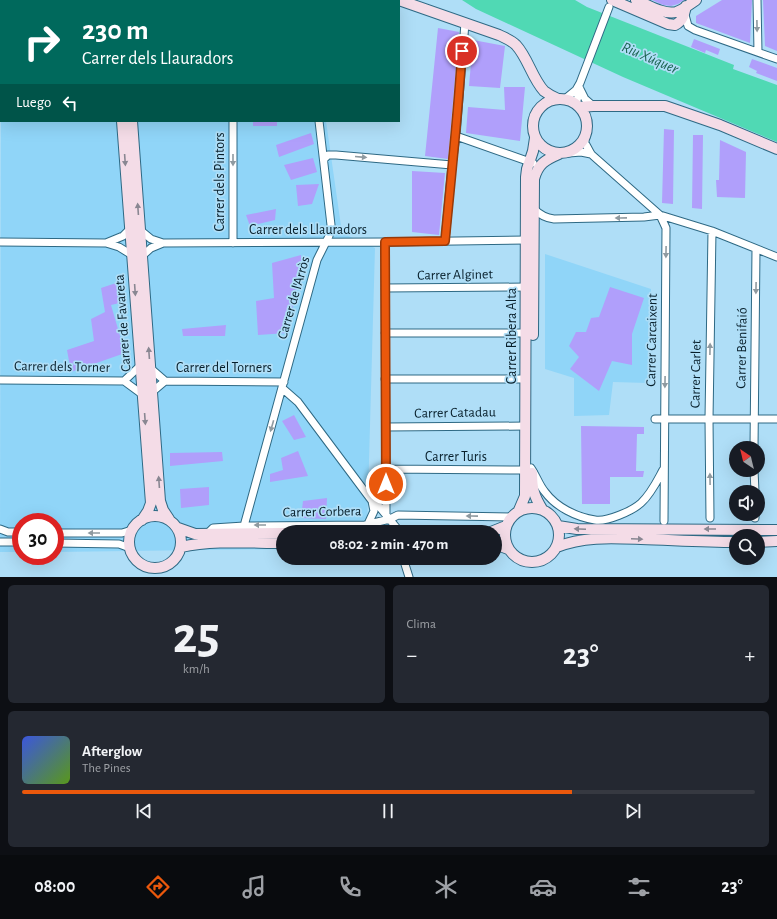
<!DOCTYPE html>
<html lang="es">
<meta charset="utf-8">
<style>
body{margin:0;font-family:"Alegreya Sans",sans-serif;background:#242831;color:#f1f3f6;height:100vh;display:flex;flex-direction:column;font-size:15px;white-space:nowrap}
*{box-sizing:border-box;margin:0}
p{font-size:13px;color:#9ea1a6}
.icon{flex:none;width:22px;height:22px;fill:none;stroke:currentColor;stroke-width:2;stroke-linecap:round;stroke-linejoin:round}
.map{position:relative;height:577px;overflow:hidden}
.details{display:flex;flex-direction:column;gap:8px;padding:8px;background:#0d0f14;flex:1}
.details>*{flex:none}
.top-card{position:absolute;left:0px;top:0px;width:400px;height:122px;box-shadow:0 4px 16px #0002;background:#00695c;color:#fff;overflow:hidden}
.needle{width:26px;rotate:325deg}
.buttons{position:absolute;left:729px;top:441px;display:grid;gap:8px}
.buttons a{display:grid;place-items:center;width:36px;height:36px;border-radius:50%;background:#171b24;box-shadow:0 4px 16px #0002;font-size:20px}
.speed{position:absolute;left:12px;top:513px;display:flex;gap:8px;font-size:20px;font-weight:700;text-align:center}
.speed>*{display:grid;place-content:center;width:52px;height:52px;border-radius:50%;background:#171b24;box-shadow:0 4px 16px #0002;line-height:1}
.speed .limit{border:6px solid #d22;background:#fff;color:#111}
.pin{position:absolute;display:grid;place-items:center;width:34px;height:34px;color:#fff;margin:-17px;border:2px solid #fff;border-radius:50%;box-shadow:0 1px 4px #0007}
.me{position:absolute;width:44px;margin:-22px;rotate:0deg;stroke-linejoin:round;filter:drop-shadow(0 0 3px #0008)}
.turn{display:flex;align-items:center;gap:14px;height:84px;padding:0 16px;font-size:18px}
.turn .icon{width:52px;height:52px;stroke-width:2.5}
.turn b{display:block;font-size:28px;line-height:34px}
.then{display:flex;align-items:center;height:38px;padding:0 16px;background:#0003;gap:8px;font-size:15px}
.big{font-size:30px;font-weight:700;line-height:1.1}
.details .tile{flex:1;display:flex;flex-direction:column;justify-content:center;gap:6px;min-width:0;padding:0 14px;border-radius:6px;background:#242831}
.details .dial{align-items:center;gap:0}
.dial b{font-size:52px;line-height:1}
.song{display:flex;align-items:center;gap:12px}
.cover{width:48px;height:48px;border-radius:6px;background:linear-gradient(135deg,hsl(230 70% 55%),hsl(90 70% 35%))}
.played{height:4px;border-radius:2px;background:linear-gradient(90deg,#ea580c 75%,#363941 75%)}
.keys{display:flex;justify-content:space-around;direction:ltr}
.heat{display:flex;justify-content:space-between;align-items:center;font-size:22px;direction:ltr}
.details .tiles{flex:1;display:grid;gap:8px;grid-template-columns:1fr 1fr}
.tile:last-child{grid-column:span 2}
.trip{position:absolute;left:276px;top:525px;width:226px;height:40px;border-radius:20px;background:#171b24;box-shadow:0 4px 16px #0002;font-weight:700;line-height:40px;text-align:center}
.tab-bar{display:flex;height:64px;justify-content:space-around;align-items:center;background:#090b0e;color:#9ea1a6}
.tab-bar .icon{width:28px;height:28px}
.tab-bar .active{color:#ea580c}
.tab-bar b{font-size:18px;color:#f1f3f6}
.map>svg:first-child{display:block}
</style>
<div class="map">
<svg width="777" height="577" viewBox="0 0 777 577">
<rect width="100%" height="100%" fill="#afdef7"/>
<!-- built -->
<path fill="#90d5f8" d="M52,0H350V1H52Z
M1,66V121H326L342,233L375,248L367,532H283V549L55,552V522H21V552H0Z
M545,254L651,289L648,383L613,382L609,415L574,416V378L545,369Z"/>
<!-- water -->
<path fill="#50d9b4" d="M462,0H575L587,7L734,65L733,69L777,85V142L623,77L476,9Z"/>
<!-- building -->
<path fill="#b09ffb" d="M652,0H684L678,4L671,6L663,5Z
M722,0H752L750,43L696,23V16Z
M763,0H777V51L765,46Z
M438,28L459,32L448,159L425,156Z
M694,39L720,49L718,55L706,50L705,53L691,47Z
M473,40L505,46L500,88L469,86Z
M752,59L777,68V81L756,73L757,71L749,67Z
M504,87H525L520,141L466,133L468,107L505,110Z
M253,121H277V126H253Z
M664,129L674,130L673,204L662,203Z
M311,133L314,144L279,157L276,145Z
M693,135H703L702,209L692,208Z
M720,140L746,152L745,198L717,197L716,180H719Z
M313,158L317,172L291,180L284,165Z
M412,171L445,173L439,235L412,232Z
M319,184L312,204L298,206L296,185Z
M276,209L275,220L250,226L246,215Z
M301,255L302,287H297L287,333L258,335L256,301L274,298L272,263Z
M122,281L124,302L111,305L125,353L71,372L67,350L94,341L91,319L105,312L101,288Z
M610,287L644,298L632,334V365L612,361L599,391L570,369L579,357L569,346L576,332H586L591,318L599,317Z
M226,325L225,336H183L182,329Z
M294,415L306,437L294,440L282,421Z
M581,426L644,427V434H637L636,471H644L643,477H610V504H582Z
M298,451L308,476L270,482V474L283,470L281,458Z
M222,452L223,461L170,466V453Z
M209,487V505L181,508L180,489Z
M327,498L326,519L301,518L303,501Z"/>
<g fill="none" stroke-linecap="round" stroke-linejoin="round">
<!-- street casing -->
<g stroke="#2e6984" stroke-width="9">
<path id="street" d="M302,0V1
M757,0L758,52
M685,15L688,26L695,30L777,59
M0,65H1
M580,89L585,99L593,106
M565,99L576,90L580,83L609,7
M576,104L580,89
M456,136L533,163
M585,138V143L591,154L660,215L712,231L777,257
M569,153L581,152L591,154
M324,159L328,155H336L452,165
M534,209C540,215 545,218 554,219L644,217L660,215L666,228L664,521
M130,229L123,236L106,243L119,247L132,255
M140,230L151,239L163,243L151,248L142,256
M445,241L452,165L456,136L465,23
M0,242L106,243
M385,242L386,514
M163,243L385,242L526,240
M233,243V121
M385,288L526,287
M385,333H526
M141,365L124,381L143,395
M150,368L165,381L152,392
M385,379H526
M0,380L124,381
M165,381L284,382
M282,388L298,402L372,501L377,504L400,532
M655,419H777
M386,427L526,426
M754,448L756,249
M531,468C536,475 539,485 545,492C556,507 576,517 595,520C607,522 632,511 641,503C651,494 657,481 663,470
M386,469L525,470
M754,470L755,492
M755,514V518
M710,518L709,419L712,231
M368,524L374,511L372,501
M244,526L317,260L329,236L331,225L319,121
M0,529L8,532H21
M55,533H122L132,530
M207,534L213,528L244,526L365,525L390,519L398,515L511,517
M0,542H21
M55,543L119,544L130,548
M403,558L409,577"/>
</g>
<!-- secondary casing -->
<g stroke="#2e6984" stroke-width="12">
<path id="secondary" d="M399,0L499,35C505,38 511,40 516,45C528,58 532,78 544,91C548,94 553,97 558,99
M612,0L668,24L675,25C683,21 684,15 686,6
M636,0C648,5 664,15 676,12C683,10 690,4 696,0
M119,1V0
M264,1L265,0
M0,48L1,47
M533 126a27 27 0 1 1 54 0a27 27 0 1 1-54 0Z
M579,107L593,106H665L720,125L777,149
M122,121L151,503L148,511L142,520
M132,121L160,501L163,510L169,519
M533,335L534,179C538,164 545,160 559,154
M532,473C532,489 534,496 542,509
M505 535a27 27 0 1 1 54 0a27 27 0 1 1-54 0Z
M519,510L525,496L526,177L527,169L533,151L535,138
M129 542a26 26 0 1 1 52 0a26 26 0 1 1-52 0Z
M558,526L577,529L777,530
M178,528L195,534L283,533
M491,532L506,526
M758,542L777,541
M495,544L508,549
M181,547C214,540 249,543 283,543
M557,547C583,536 614,538 641,539C673,540 704,542 736,542"/>
</g>
<!-- street -->
<use href="#street" stroke="#fff" stroke-width="7"/>
<!-- secondary -->
<use href="#secondary" stroke="#f4dce7" stroke-width="10"/>
</g>
<!-- one-way arrows -->
<defs><path id="oneway-solid" d="M-6-.8H1V-3.2L6.5 0L1 3.2V.8H-6Z"/></defs>
<g fill="#8f9aa0">
<use href="#oneway-solid" transform="translate(757 26) rotate(89)"/>
<use href="#oneway-solid" transform="translate(361 157) rotate(5)"/>
<use href="#oneway-solid" transform="translate(233 160) rotate(90)"/>
<use href="#oneway-solid" transform="translate(621 218) rotate(179)"/>
<use href="#oneway-solid" transform="translate(666 252) rotate(91)"/>
<use href="#oneway-solid" transform="translate(756 288) rotate(91)"/>
<use href="#oneway-solid" transform="translate(710 349) rotate(-89)"/>
<use href="#oneway-solid" transform="translate(665 382) rotate(91)"/>
<use href="#oneway-solid" transform="translate(272 426) rotate(106)"/>
<use href="#oneway-solid" transform="translate(710 479) rotate(-91)"/>
<use href="#oneway-solid" transform="translate(472 516) rotate(-179)"/>
<use href="#oneway-solid" transform="translate(260 525) rotate(180)"/>
<use href="#oneway-solid" transform="translate(94 533) rotate(-180)"/>
</g>
<g fill="#898792">
<use href="#oneway-solid" transform="translate(125 160) rotate(86)"/>
<use href="#oneway-solid" transform="translate(138 209) rotate(-94)"/>
<use href="#oneway-solid" transform="translate(135 290) rotate(86)"/>
<use href="#oneway-solid" transform="translate(149 353) rotate(-94)"/>
<use href="#oneway-solid" transform="translate(145 419) rotate(86)"/>
<use href="#oneway-solid" transform="translate(159 482) rotate(-94)"/>
<use href="#oneway-solid" transform="translate(580 529) rotate(-178)"/>
<use href="#oneway-solid" transform="translate(710 529) rotate(-180)"/>
<use href="#oneway-solid" transform="translate(637 539) rotate(2)"/>
</g>
<g fill="none" stroke-linecap="round" stroke-linejoin="round">
<!-- route casing -->
<g stroke="#983908" stroke-width="10">
<path id="route" d="M386,484L385,242L445,241C451,178 458,115 462,51"/>
</g>
<!-- route -->
<use href="#route" stroke="#ea580c" stroke-width="7"/>
</g>
<g text-anchor="middle" dominant-baseline="central" stroke-width="3.5" stroke-linejoin="round" paint-order="stroke">
<!-- street labels -->
<g font-size="14" fill="#071f2b" stroke="#afdef7">
<text transform="translate(220 182) rotate(-90)">Carrer dels Pintors</text>
<text x="308" y="230">Carrer dels Llauradors</text>
<text transform="translate(455 275) rotate(-1)">Carrer Alginet</text>
<text transform="translate(294 298) rotate(-74)">Carrer de l'Arròs</text>
<text transform="translate(123 323) rotate(-94)">Carrer de Favareta</text>
<text transform="translate(512 336) rotate(-90)">Carrer Ribera Alta</text>
<text transform="translate(652 340) rotate(-89)">Carrer Carcaixent</text>
<text transform="translate(742 348) rotate(-89)">Carrer Benifaió</text>
<text transform="translate(62 367) rotate(1)">Carrer dels Torner</text>
<text x="224" y="368">Carrer del Torners</text>
<text transform="translate(696 374) rotate(-89)">Carrer Carlet</text>
<text transform="translate(455 413) rotate(-1)">Carrer Catadau</text>
<text x="456" y="457">Carrer Turis</text>
<text transform="translate(322 512) rotate(-1)">Carrer Corbera</text>
</g>
<!-- water labels -->
<g font-size="15" font-style="italic" fill="#1d6552" stroke="#afdef7">
<text transform="translate(650 58) rotate(23)">Riu Xúquer</text>
</g>
</g>
</svg>
<div class="buttons">
<a><svg class="needle" viewBox="-14 -14 28 28"><path d="M0-13l5 13h-10z" fill="#e53935"/><path d="M0 13l5-13h-10z" fill="#9ea1a6"/></svg></a>
<a><svg class="icon" aria-label="sound" viewBox="0 0 24 24"><path d="M4 9h4l5-4v14l-5-4H4zM17 9q2 3 0 6"/></svg></a>
<a><svg class="icon" aria-label="search" viewBox="0 0 24 24"><circle cx="10" cy="10" r="6"/><path d="M15 15l6 6"/></svg></a>
</div>
<div class="speed"><div class="limit">30</div></div>
<div class="pin" style="left:462px;top:51px;background:#d93025"><svg class="icon" aria-label="arrive" viewBox="0 0 24 24"><path d="M6 21V4h12l-3 4 3 4H6"/></svg></div>
<svg class="me" style="left:386px;top:484px" viewBox="-20 -20 40 40"><circle r="17" fill="#ea580c" stroke="#fff" stroke-width="3"/><path d="M0-11L8 9 0 5-8 9z" fill="#fff"/></svg>
<div class="trip">08:02 · 2 min · 470 m</div>
<div class="top-card">
<div class="turn"><svg class="icon" aria-label="right" viewBox="0 0 24 24"><path d="M7 20v-9h11M14 6l5 5-5 5"/></svg><div><b>230 m</b>Carrer dels Llauradors</div></div>
<div class="then">Luego<svg class="icon" aria-label="left" viewBox="0 0 24 24"><path d="M17 20v-9H6M10 6l-5 5 5 5"/></svg></div>
</div>
</div>
<section class="details">
<div class="tiles">
<div class="tile dial"><b>25</b><p>km/h</p></div>
<div class="tile"><p>Clima</p>
<div class="heat"><a>−</a><b class="big">23°</b><a>+</a></div>
</div>
<div class="tile">
<div class="song"><i class="cover"></i><div><b>Afterglow</b><p>The Pines</p></div></div>
<div class="played"></div>
<div class="keys"><svg class="icon" aria-label="previous" viewBox="0 0 24 24"><path d="M18 5L8 12l10 7zM5 5v14"/></svg><svg class="icon" aria-label="pause" viewBox="0 0 24 24"><path d="M8 5v14M16 5v14"/></svg><svg class="icon" aria-label="next" viewBox="0 0 24 24"><path d="M6 5l10 7-10 7zM19 5v14"/></svg></div>
</div>
</div>
</section>
<nav class="tab-bar">
<b>08:00</b>
<svg class="icon active" aria-label="directions" viewBox="0 0 24 24"><path d="M12 3l9 9-9 9-9-9zM9 14v-3h6M13 9l2 2-2 2"/></svg>
<svg class="icon" aria-label="music" viewBox="0 0 24 24"><path d="M9 18V5l10-2v13"/><circle cx="6" cy="18" r="3"/><circle cx="16" cy="16" r="3"/></svg>
<svg class="icon" aria-label="phone" viewBox="0 0 24 24"><path d="M5 4h4l2 5-3 2q2 4 5 5l2-3 5 2v4C11 20 4 13 5 4z"/></svg>
<svg class="icon" aria-label="climate" viewBox="0 0 24 24"><path d="M12 3v18M4 7l16 10M4 17L20 7"/></svg>
<svg class="icon" aria-label="car" viewBox="0 0 24 24"><path d="M5 17H2v-5l4-1 3-4h7l3 4 3 1v5h-3M9 17h6M6 11h13"/><circle cx="7" cy="17" r="2"/><circle cx="17" cy="17" r="2"/></svg>
<svg class="icon" aria-label="filters" viewBox="0 0 24 24"><path d="M4 7h16M4 17h16"/><circle cx="9" cy="7" r="2"/><circle cx="15" cy="17" r="2"/></svg>
<b>23°</b>
</nav>
